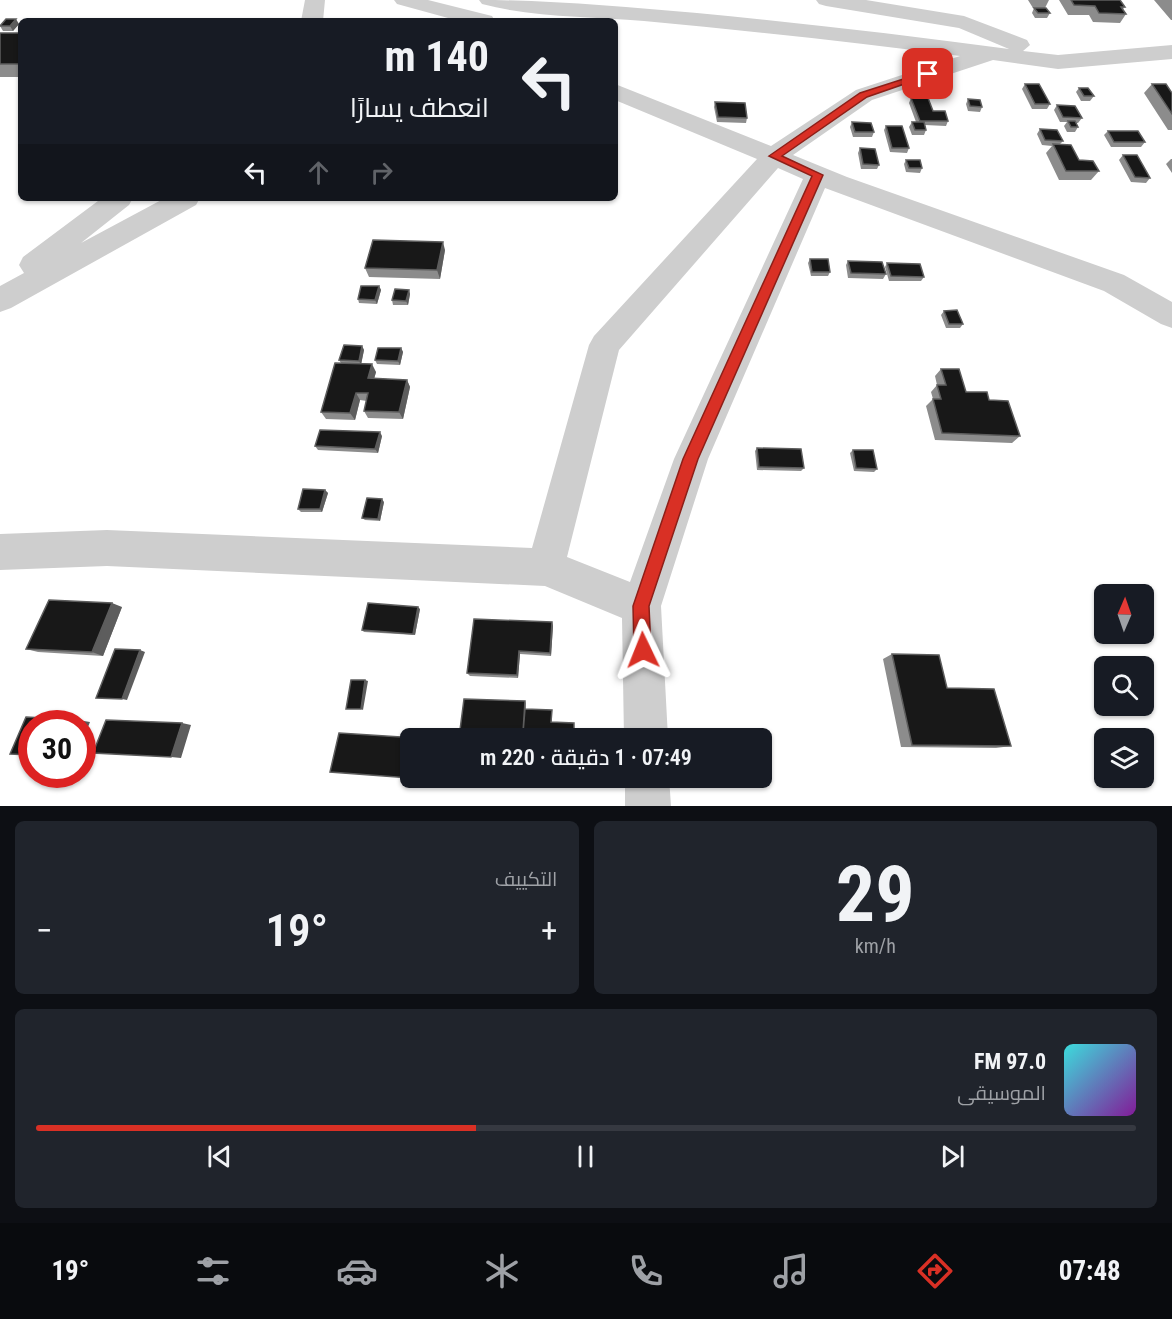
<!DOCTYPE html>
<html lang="ar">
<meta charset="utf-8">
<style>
body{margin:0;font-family:"Roboto Condensed",Cairo,sans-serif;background:#20242c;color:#f1f3f6;direction:rtl;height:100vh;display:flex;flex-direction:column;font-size:22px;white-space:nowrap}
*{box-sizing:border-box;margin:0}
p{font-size:20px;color:#9ea1a6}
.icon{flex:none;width:33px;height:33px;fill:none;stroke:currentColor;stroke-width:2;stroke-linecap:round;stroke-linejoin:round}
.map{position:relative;height:806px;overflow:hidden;direction:ltr}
.drawer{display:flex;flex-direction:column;gap:15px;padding:15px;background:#0d0f14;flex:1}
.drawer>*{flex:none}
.top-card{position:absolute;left:18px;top:18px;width:600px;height:183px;border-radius:9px;box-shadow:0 2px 4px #0004;direction:rtl;background:#171b24;color:#f1f3f6;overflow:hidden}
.needle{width:39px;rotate:2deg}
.tools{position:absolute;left:1094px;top:584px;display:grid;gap:12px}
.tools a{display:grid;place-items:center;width:60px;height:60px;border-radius:9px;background:#171b24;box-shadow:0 2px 4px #0004;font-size:30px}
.speed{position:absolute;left:18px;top:710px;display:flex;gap:12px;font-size:30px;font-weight:700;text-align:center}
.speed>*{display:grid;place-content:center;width:78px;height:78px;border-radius:50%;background:#171b24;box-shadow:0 2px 4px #0004;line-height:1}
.speed .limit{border:9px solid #d22;background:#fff;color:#111}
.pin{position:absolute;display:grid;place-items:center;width:51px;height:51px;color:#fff;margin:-26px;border-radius:12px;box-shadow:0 3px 9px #0006}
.me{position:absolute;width:66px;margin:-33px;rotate:358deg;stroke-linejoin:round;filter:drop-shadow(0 0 4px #0008)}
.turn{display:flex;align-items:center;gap:21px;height:126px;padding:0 30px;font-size:27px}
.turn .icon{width:78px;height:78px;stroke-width:2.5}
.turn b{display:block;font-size:42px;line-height:51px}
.lanes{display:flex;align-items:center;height:57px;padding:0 30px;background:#0003;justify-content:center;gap:30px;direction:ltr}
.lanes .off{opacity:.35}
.big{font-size:45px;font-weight:600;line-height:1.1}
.drawer .card{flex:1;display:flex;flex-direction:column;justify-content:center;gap:9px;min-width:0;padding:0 21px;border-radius:9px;background:#20242c}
.drawer .dial{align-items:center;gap:0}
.dial b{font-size:78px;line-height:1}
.song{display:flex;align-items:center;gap:18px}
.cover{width:72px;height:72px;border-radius:9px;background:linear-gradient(135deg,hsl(180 70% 55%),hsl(290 70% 35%))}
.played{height:6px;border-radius:3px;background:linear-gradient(90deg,#d93025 40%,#363941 40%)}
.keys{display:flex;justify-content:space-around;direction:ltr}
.heat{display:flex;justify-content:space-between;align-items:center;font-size:33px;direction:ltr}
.drawer .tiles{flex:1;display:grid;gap:15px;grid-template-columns:1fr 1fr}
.card:last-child{grid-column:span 2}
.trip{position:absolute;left:400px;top:728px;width:372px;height:60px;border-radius:9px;background:#171b24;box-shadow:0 2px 4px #0004;font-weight:600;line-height:60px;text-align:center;direction:rtl}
.dock{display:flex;height:96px;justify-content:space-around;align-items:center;background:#090b0e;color:#9ea1a6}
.dock .icon{width:42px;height:42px}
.dock .on{color:#d93025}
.dock b{font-size:27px;color:#f1f3f6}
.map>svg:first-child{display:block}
</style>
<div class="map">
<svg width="1172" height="806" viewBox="0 0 1172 806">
<rect width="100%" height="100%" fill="#fff"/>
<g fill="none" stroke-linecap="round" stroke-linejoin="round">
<!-- minor -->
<path fill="#cecece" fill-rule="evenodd" d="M305,0H325L323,21H301Z
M394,0H428L492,16L495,21H459L397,4Z
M479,0C551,0 624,7 697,13C801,23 905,35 1009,49L959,28L826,6L819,4L816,0H866L964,16L1027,40L1030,45L1023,51L1058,55L1172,45V59L1058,69L993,60L872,100L793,155L847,177L1124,275L1172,302V328L1161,324L1104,291L825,188L708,459L661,606L668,738H624L622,618L545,586L107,566L0,570V534L107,530L532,548L589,345L594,336L757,159L615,100V84L771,146L856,90L960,56C855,42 750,31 644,21C590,16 535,18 482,4ZM778,168L803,179L674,459L630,582L567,557L619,350Z
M102,198H133L129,205L81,243L165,198H200L196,205L11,308L0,312V286L24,273L19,265L23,257Z
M625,777H669L671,806H625Z"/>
</g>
<!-- wall -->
<path fill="#8c8c8c" d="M1028,0H1049L1045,8L1050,13L1047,18H1035L1032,13L1034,8H1033Z
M1059,0H1120L1125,7L1123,9L1126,14L1120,23L1093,22L1089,15H1068Z
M1154,0H1172V20H1171Z
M19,24L13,31H3L0,26V25Z
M0,33H21V77H0Z
M908,81L938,95L935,99H928L933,111L948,121L946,126L925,125L926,130L924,135H912L909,127L912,122H916L909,103L911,98H921L919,94H909L906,86Z
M1025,84L1050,104L1047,109H1032L1022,89Z
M1152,84L1172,93V130H1168L1144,93Z
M1079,88L1094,96L1090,101H1081L1076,92Z
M968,99L982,107L980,112L968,111L966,104Z
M715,102L747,118L746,123L717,122L714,107Z
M1057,105L1082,118L1078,123H1076L1078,127L1075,132H1067L1064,126L1067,122H1060L1054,110Z
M852,122L874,132L872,137H853L850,127Z
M886,126L909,148L907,153L890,152L884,130Z
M1040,129L1063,141L1060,144L1079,160L1099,171L1091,180H1059L1046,153L1052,146L1042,145L1037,134Z
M1108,131L1145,142L1141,147H1111L1104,135Z
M860,148L879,165L877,169H861L858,153Z
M1123,155L1150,178L1146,183L1131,182L1119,160Z
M1171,159H1172V173L1166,164Z
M906,160L922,168L920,173L906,172L904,164Z
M445,250L440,279L369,277L365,268Z
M810,259L830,272L828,276H811L808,263Z
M848,261L886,274L883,279L848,278L846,265Z
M887,263L924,277L921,281H889L885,267Z
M379,286L381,290L377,304L359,303L358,299Z
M409,290L410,294L408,305H393L392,300Z
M944,311L963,324L960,328H946L941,315Z
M362,346L364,350L361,364L376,372L374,379L407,380L410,387L403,419L368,418L364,411L367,401L360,400L355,420L326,419L321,412L341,363L339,360Z
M401,348L403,352L400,365L377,364L375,360Z
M941,369L966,392L989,400L1020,436L1012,443L935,440L926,406L933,399L931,392L937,385L935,376Z
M382,436L378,453L318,450L315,446Z
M757,448L804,468L801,471L757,470L755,451Z
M853,450L877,469L874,472L854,471L850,453Z
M325,490L328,493L322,512H301L298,509Z
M384,502L380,521L365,520L362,518Z
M122,607L103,656L38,652L26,649Z
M420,609L415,635L364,632L362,630Z
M552,622L553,626L551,656L520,654L518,678L470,676L467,673Z
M892,654L947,688L1011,746L996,748L901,747L883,659Z
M525,701L526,703V709L552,710V722L574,723V736L463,732L460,730Z"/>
<!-- shaded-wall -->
<path fill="#5d5d5d" d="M16,19L19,24L13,31L10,26Z
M443,242L445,250L440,279L437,270Z
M379,286L381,290L377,304L375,300Z
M409,290L410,294L408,305L406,301Z
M362,346L364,350L361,365L359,361Z
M401,348L403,352L400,365L398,361Z
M372,364L376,372L372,386L368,378Z
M407,380L410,387L403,419L399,412Z
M356,393L360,400L355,420L350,413Z
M380,432L382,436L378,453L375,449Z
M325,490L328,493L322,512L320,509Z
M382,499L384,502L380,521L378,519Z
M112,603L122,607L103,656L92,652Z
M418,607L420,609L415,635L413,634Z
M552,622L553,626L551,656L550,653Z
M140,650L145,652L127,700L122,699Z
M519,651L520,654L518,678L517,675Z
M365,680L368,681L363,710L361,709Z
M78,720L90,722L82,742V723H77Z
M182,723L191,725L181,758L171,757Z"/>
<!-- building -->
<path fill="#181818" stroke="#5d5d5d" stroke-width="1.5" d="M1071,0H1120L1125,7H1121L1126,14L1099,13L1095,6L1074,5Z
M1034,8H1046L1050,13H1038Z
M6,19H16L10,26H0Z
M0,33H21V64H0Z
M908,81L932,82L938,95L924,94L922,89H912Z
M1025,84H1039L1050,104H1035Z
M1152,84H1166L1172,93V114Z
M1079,88H1088L1094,96H1084Z
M911,98H928L933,111H945L948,121H920Z
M968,99L980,100L982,107L970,106Z
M715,102L745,103L747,118L718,117Z
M1057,105L1075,106L1082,118L1063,117Z
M1068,121H1075L1078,127H1071Z
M852,122L871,123L874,132H855Z
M912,122H924L926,130H915Z
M886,126H902L909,148H892Z
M1040,129L1057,130L1063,141L1045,140Z
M1108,131H1138L1145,142H1114Z
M1053,144L1071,145L1079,160L1093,161L1099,171H1066Z
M860,148L875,149L879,165L863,164Z
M1123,155H1137L1150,178L1135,177Z
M906,160H920L922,168H909Z
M373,240L443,242L437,270L365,268Z
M810,259H828L830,272H812Z
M848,261L882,262L886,274L851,273Z
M887,263L920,264L924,277L891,276Z
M361,286H379L375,300L358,299Z
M395,289L409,290L406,301L392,300Z
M957,310L963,324H949L944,311Z
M344,345L362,346L359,361L339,360Z
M378,348H401L398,361L375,360Z
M335,363L372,364L368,378L407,380L399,412L364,411L368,393H356L350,413L321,412Z
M941,369H959L966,392H987L989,400L1008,401L1020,436L942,433L933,399H941L937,385H946Z
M320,430L380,432L375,449L315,446Z
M757,448L801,449L804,468L759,467Z
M853,450H873L877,469L856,468Z
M303,489L325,490L320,509H298Z
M367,498L382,499L378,519L362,518Z
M49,600L112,603L92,652L26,649Z
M368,603L418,607L413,634L362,630Z
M474,619L552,622L550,653L519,651L517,675L467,673Z
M115,649L140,650L122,699L96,698Z
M892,654L939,655L947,688L994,689L1011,746L912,745Z
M351,680H365L361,709H346Z
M464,699L525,701L523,732L460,730Z
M525,709L552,710L551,722L574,723V735L523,733Z
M26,717L78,720L77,723H32V755L10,754Z
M106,720L182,723L171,757L93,753Z
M339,733L417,738H411V773L410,778L330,772Z"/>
<!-- route -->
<path fill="#d93025" stroke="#8d1f18" stroke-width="1.5" d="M925,72L933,74L867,97L782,156L823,175L698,459L649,606L651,650L649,656L643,658L637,656L634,650L633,606L683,459L812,176L769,156L860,93Z"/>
</svg>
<div class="tools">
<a><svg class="needle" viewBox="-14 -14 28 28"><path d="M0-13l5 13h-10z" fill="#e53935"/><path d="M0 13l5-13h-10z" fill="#9ea1a6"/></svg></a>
<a><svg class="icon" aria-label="search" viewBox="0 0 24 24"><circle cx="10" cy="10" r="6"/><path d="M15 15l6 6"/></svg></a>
<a><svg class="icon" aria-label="layers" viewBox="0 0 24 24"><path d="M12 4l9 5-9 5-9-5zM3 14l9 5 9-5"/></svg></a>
</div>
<div class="speed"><div class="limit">30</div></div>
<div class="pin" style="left:928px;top:74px;background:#d93025"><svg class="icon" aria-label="arrive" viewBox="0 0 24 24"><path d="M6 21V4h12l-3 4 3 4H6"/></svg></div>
<svg class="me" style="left:643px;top:650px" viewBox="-20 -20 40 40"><path d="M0-17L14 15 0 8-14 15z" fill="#d93025" stroke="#fff" stroke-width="4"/></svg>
<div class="trip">07:49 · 1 دقيقة · 220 m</div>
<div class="top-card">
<div class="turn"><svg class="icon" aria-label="left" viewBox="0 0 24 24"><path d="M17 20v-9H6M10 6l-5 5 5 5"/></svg><div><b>140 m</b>انعطف يسارًا</div></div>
<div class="lanes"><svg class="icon" aria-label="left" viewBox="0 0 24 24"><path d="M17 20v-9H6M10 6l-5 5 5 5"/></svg><svg class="icon off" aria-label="ahead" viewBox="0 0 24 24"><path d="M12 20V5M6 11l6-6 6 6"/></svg><svg class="icon off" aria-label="right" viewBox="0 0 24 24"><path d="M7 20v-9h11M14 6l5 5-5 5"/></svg></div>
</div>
</div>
<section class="drawer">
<div class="tiles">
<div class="card dial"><b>29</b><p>km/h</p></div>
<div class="card"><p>التكييف</p>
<div class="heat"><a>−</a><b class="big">19°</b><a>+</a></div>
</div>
<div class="card">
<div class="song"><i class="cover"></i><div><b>97.0 FM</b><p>الموسيقى</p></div></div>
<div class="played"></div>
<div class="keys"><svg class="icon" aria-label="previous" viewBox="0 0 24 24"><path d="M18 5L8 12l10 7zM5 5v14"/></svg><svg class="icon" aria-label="pause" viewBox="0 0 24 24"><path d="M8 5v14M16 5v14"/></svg><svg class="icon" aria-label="next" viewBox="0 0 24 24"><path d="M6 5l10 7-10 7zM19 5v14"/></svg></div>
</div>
</div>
</section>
<nav class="dock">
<b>07:48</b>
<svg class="icon on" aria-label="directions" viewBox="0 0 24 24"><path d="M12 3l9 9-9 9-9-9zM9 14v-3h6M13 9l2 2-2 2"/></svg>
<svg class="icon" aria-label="music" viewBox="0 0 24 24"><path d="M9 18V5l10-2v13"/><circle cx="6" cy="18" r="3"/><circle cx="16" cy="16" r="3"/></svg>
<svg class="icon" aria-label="phone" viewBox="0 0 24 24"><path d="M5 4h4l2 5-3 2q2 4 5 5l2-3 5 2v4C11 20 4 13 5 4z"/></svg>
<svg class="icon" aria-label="climate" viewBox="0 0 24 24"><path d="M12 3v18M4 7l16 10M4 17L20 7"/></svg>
<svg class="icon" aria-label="car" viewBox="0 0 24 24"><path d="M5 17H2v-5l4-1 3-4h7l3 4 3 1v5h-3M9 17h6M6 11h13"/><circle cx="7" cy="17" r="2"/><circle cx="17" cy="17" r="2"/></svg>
<svg class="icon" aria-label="filters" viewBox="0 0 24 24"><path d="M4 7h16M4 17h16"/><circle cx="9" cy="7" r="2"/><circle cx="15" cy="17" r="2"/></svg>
<b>19°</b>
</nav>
